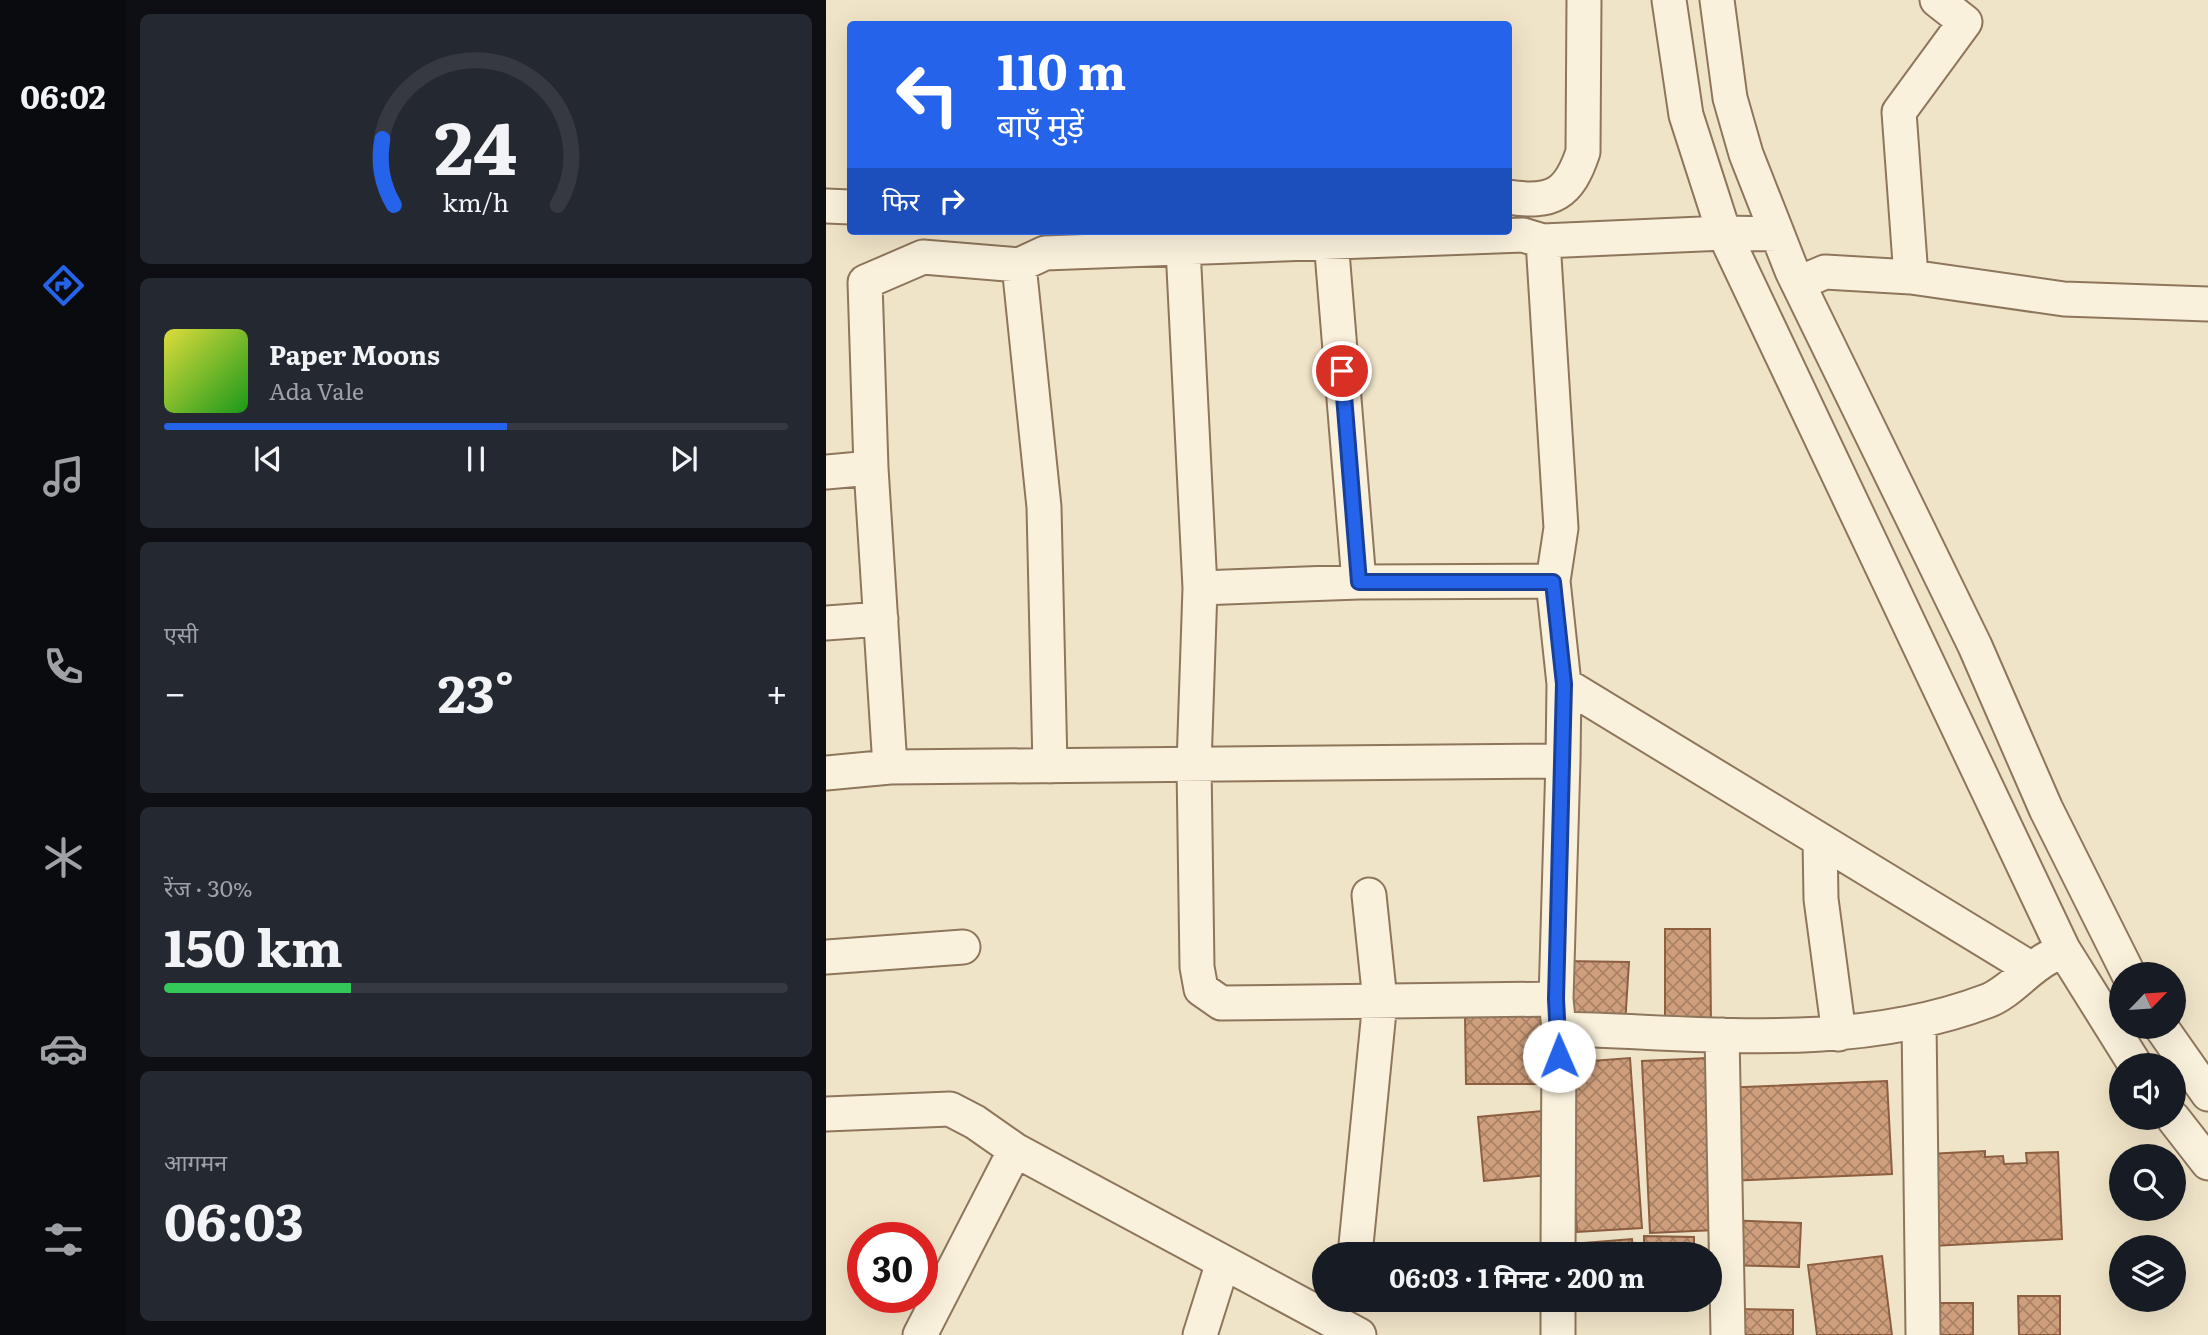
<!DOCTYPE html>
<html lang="hi">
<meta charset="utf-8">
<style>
body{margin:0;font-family:Literata,"Noto Sans Devanagari",serif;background:#242831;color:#f1f3f6;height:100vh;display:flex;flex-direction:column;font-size:26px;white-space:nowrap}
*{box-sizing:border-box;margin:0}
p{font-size:23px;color:#9ea1a6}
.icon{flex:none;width:38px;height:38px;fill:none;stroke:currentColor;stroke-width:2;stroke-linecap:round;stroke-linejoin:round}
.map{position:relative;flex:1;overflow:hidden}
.details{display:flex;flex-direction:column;gap:14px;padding:14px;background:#0d0f14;width:700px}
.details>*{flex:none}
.guide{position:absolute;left:21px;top:21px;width:665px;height:214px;border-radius:7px;box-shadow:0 7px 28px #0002;background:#2563eb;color:#fff;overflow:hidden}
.needle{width:46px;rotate:65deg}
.tools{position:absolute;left:1283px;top:962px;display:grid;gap:14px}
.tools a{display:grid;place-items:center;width:77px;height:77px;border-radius:50%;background:#171b24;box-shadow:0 7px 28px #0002;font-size:35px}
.speed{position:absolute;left:21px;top:1222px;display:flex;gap:14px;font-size:35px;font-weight:700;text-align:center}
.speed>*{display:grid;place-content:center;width:91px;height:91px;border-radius:50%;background:#171b24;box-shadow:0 7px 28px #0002;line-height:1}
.speed .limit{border:10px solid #d22;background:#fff;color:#111}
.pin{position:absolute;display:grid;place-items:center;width:60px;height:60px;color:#fff;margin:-30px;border:4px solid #fff;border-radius:50%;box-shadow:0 2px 7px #0007}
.me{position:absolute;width:77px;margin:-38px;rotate:359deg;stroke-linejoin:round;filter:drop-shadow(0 0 5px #0008)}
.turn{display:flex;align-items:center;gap:24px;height:147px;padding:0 35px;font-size:32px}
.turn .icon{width:91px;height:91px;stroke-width:2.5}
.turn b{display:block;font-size:49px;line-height:60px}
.then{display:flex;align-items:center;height:66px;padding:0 35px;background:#0003;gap:14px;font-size:26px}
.big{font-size:52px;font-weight:700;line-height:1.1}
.details .widget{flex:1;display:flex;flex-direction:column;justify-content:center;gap:10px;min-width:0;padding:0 24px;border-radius:10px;background:#242831}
.details .dial{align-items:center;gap:0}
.dial svg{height:182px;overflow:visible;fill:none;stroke:#363941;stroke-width:7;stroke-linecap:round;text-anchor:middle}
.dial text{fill:#f1f3f6;stroke:none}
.song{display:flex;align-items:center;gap:21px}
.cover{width:84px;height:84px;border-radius:10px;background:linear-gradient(135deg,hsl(60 70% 55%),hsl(120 70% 35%))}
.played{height:7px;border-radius:4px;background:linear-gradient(90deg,#2563eb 55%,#363941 55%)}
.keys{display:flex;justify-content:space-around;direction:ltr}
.heat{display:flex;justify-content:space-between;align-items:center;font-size:38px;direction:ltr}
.charge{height:10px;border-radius:5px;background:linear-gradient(90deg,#34c759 30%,#363941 0)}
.trip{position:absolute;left:486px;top:1242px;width:410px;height:70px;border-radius:35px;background:#171b24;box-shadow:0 7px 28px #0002;font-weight:700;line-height:70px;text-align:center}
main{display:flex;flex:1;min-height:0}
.menu{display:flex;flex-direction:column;width:126px;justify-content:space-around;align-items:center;background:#090b0e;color:#9ea1a6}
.menu .icon{width:49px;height:49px}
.menu .active{color:#2563eb}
.menu b{font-size:32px;color:#f1f3f6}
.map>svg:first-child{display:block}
</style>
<main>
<nav class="menu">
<b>06:02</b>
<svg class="icon active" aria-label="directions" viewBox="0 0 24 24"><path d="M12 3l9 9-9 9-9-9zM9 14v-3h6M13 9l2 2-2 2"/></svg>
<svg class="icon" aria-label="music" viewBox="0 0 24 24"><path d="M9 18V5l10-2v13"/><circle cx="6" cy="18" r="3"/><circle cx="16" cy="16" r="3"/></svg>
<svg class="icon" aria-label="phone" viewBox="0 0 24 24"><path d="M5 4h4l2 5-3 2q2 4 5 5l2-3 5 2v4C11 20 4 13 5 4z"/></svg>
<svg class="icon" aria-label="climate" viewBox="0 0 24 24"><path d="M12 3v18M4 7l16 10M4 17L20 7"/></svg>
<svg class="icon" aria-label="car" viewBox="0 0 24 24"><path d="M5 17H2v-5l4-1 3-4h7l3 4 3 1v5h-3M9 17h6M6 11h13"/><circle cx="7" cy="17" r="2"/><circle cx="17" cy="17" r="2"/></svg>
<svg class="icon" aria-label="filters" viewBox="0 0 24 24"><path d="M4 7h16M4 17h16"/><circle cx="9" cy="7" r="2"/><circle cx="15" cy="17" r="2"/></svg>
</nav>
<section class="details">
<div class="widget dial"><svg viewBox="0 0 100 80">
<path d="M14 69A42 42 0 1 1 86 69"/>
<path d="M14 69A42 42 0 0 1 9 40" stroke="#2563eb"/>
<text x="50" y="56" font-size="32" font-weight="700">24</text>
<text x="50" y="72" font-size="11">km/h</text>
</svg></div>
<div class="widget">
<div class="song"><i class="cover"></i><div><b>Paper Moons</b><p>Ada Vale</p></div></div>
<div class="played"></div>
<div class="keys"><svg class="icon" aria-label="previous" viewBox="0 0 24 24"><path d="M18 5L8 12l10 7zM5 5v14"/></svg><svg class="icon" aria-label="pause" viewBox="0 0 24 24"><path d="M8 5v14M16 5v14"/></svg><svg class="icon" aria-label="next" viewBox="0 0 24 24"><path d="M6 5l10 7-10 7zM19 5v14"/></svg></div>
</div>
<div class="widget"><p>एसी</p>
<div class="heat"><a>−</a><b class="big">23°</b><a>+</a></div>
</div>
<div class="widget"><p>रेंज · 30%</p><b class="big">150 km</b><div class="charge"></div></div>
<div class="widget"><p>आगमन</p><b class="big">06:03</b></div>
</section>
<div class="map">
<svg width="1382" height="1335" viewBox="0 0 1382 1335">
<defs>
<pattern id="building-cross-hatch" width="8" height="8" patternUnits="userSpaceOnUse" patternTransform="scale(1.75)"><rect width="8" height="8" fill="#cf9f7d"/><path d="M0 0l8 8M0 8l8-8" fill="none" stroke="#a98266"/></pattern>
</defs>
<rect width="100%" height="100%" fill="#f0e4c8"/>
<!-- building -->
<path fill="url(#building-cross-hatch)" stroke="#8d5f41" stroke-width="2" d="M839,929H884L885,1025H839Z
M737,961L803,962L799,1025H737Z
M639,1015H717L718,1084H640Z
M804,1058L816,1228L751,1232L740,1063Z
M882,1058L890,1230L824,1233L816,1061Z
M1061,1081L1066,1174L901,1181L896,1088Z
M716,1111L723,1175L658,1181L652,1117Z
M1159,1151V1157L1177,1156L1178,1164L1201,1163L1200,1153L1232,1152L1236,1239L1107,1246L1102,1154Z
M900,1220L975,1223L973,1267L899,1265Z
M818,1236L868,1237V1255H818Z
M806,1239L807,1255H747L746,1244Z
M1056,1256L1066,1335H991L982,1265Z
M1192,1296H1234V1335H1193Z
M1100,1303H1147V1335H1100Z
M909,1309L967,1310V1335H909Z"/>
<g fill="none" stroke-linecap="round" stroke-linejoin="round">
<!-- minor casing -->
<g stroke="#8d765c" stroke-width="37">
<path id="minor" d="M843,0L860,115L898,233L1237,949L1310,1066
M891,0L904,98L920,154L966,271L1149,646L1220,809L1303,975
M682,197C727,204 743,194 757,152L758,0
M0,206L24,207
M951,234L898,233L717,241L697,235L219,253L193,265L97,257L39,282L45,468L64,767L737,761L738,684L1204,968
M505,240L533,582
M717,241L735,528L727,581L738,684
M357,248L374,588L368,765L371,967L375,989L395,1003L730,999L733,1029
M193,265L218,507L224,766
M1085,277L1073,112L1139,22L1111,0
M973,283L999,272L1085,277L1238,299L1382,304
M0,472L45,468
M374,588L533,582L727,581
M0,623L55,619
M0,773L64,767
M994,840L995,899L1013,1034
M0,957L137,947
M730,999L737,761
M1093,1022L1097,1335
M1335,1027L1382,1094
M896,1035L902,1335
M0,1114L124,1109L149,1122L189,1150L533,1335
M1347,1118L1382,1163
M529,1255L554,1001L543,895
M732,1255L733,1029C876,1032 1024,1053 1161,1001C1183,993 1201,969 1222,958
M732,1300V1335
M94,1335L189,1150
M374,1335L397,1262"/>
</g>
<!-- minor -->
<use href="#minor" stroke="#faf1dc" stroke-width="33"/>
</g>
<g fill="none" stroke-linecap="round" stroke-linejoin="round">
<!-- route casing -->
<g stroke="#184099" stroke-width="18">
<path id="route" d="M516,371L533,582H727L738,684L730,999L733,1056"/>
</g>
<!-- route -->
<use href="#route" stroke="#2563eb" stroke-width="12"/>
</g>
</svg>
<div class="tools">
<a><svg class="needle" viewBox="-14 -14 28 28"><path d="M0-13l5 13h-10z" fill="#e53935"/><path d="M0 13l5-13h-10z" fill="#9ea1a6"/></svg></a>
<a><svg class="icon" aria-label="sound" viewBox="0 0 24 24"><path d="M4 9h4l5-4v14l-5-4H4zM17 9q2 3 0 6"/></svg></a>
<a><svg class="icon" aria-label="search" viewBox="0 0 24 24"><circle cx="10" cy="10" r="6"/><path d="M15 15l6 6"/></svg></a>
<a><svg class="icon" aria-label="layers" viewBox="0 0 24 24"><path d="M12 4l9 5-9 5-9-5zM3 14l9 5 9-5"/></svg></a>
</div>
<div class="speed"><div class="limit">30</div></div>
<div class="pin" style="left:516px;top:371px;background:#d93025"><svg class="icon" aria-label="arrive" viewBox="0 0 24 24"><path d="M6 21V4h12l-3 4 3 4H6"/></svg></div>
<svg class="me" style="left:733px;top:1056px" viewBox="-20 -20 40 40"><circle r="19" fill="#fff"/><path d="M0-13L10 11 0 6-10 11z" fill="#2563eb"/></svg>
<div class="trip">06:03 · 1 मिनट · 200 m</div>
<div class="guide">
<div class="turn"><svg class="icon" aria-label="left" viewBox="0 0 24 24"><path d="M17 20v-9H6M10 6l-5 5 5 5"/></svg><div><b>110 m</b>बाएँ मुड़ें</div></div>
<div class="then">फिर<svg class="icon" aria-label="right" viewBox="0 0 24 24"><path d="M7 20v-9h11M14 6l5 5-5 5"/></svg></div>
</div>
</div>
</main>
